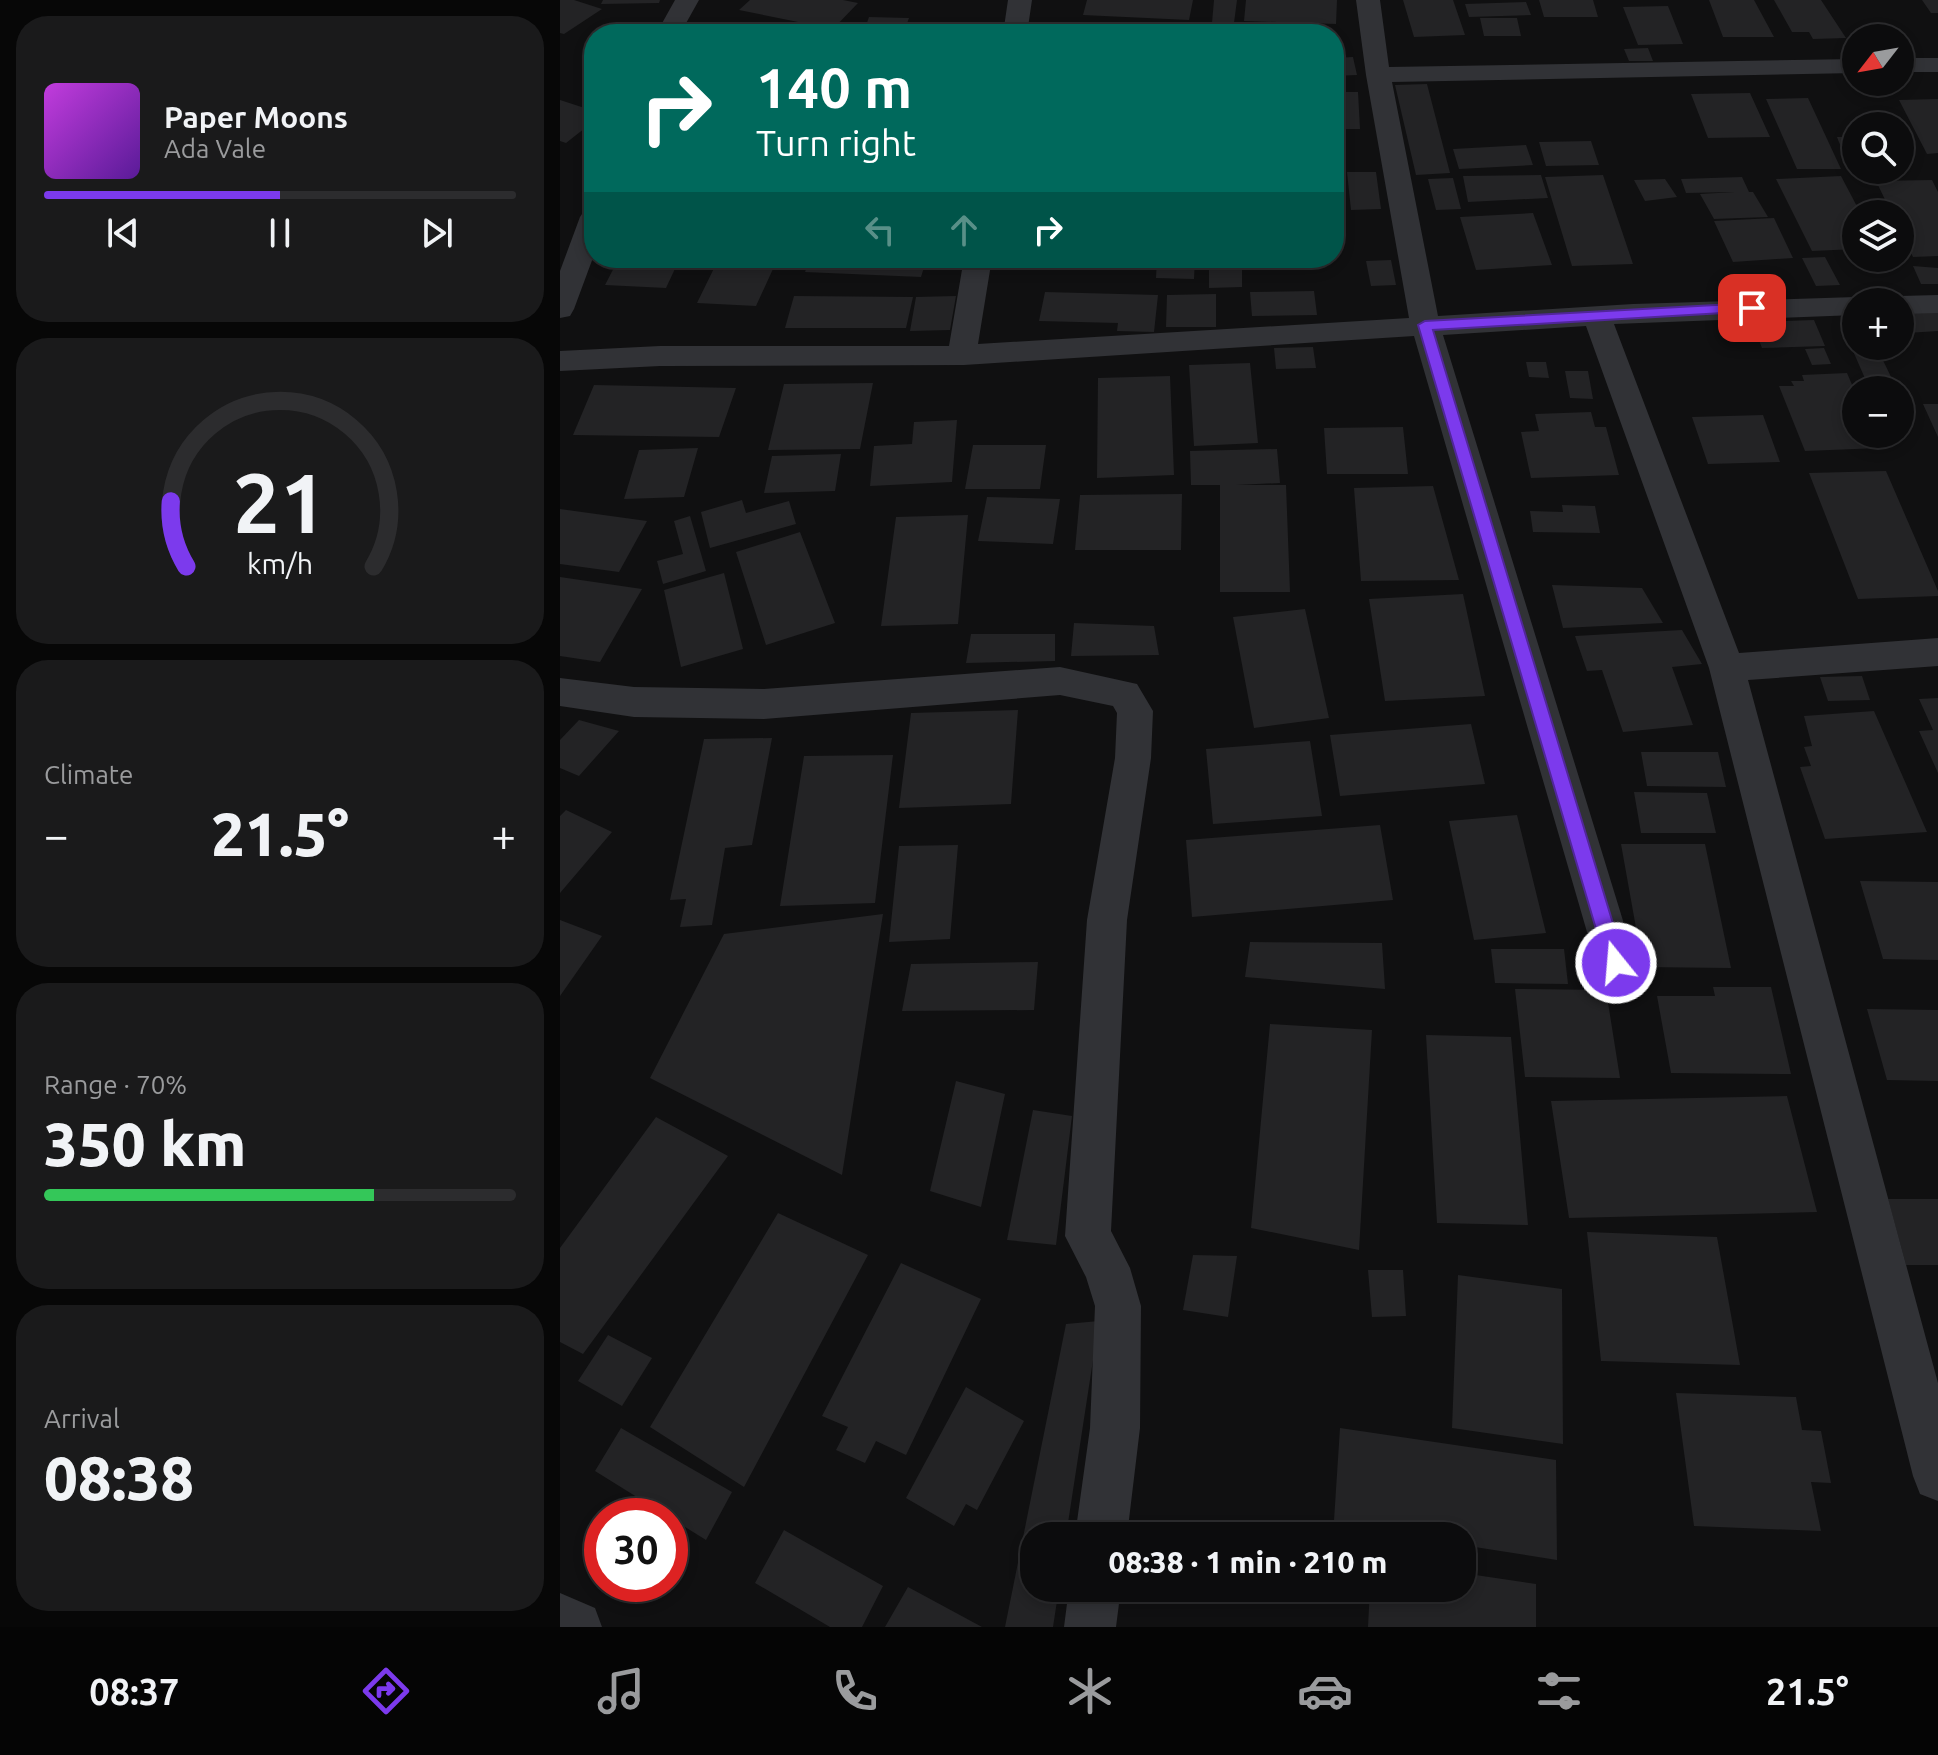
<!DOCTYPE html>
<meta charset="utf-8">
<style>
body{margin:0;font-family:Ubuntu,sans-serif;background:#1a1a1b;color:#f1f3f6;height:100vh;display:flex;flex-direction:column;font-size:30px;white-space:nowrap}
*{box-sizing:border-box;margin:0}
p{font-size:26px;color:#9a9b9d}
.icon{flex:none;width:44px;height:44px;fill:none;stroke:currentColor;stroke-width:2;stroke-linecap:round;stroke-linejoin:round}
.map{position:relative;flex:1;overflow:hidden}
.details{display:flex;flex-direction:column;gap:16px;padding:16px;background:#070707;width:560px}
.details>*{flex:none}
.hud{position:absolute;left:24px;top:24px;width:760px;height:244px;border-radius:32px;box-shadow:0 4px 12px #0003,0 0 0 2px #2c2c2e;background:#00695c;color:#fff;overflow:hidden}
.needle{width:52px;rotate:239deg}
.controls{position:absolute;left:1282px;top:24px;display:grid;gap:16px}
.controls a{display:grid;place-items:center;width:72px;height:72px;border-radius:50%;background:#0c0c0d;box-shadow:0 4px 12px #0003,0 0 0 2px #2c2c2e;font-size:40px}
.speed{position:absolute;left:24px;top:1498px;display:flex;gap:16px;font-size:40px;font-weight:700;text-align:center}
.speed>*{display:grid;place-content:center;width:104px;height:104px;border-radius:50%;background:#0c0c0d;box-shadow:0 4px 12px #0003,0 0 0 2px #2c2c2e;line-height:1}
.speed .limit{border:12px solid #d22;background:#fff;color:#111}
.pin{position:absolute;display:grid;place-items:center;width:68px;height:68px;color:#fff;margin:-34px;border-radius:16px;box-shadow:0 4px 12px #0006}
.me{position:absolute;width:88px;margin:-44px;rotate:343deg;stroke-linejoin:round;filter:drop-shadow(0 0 6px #0008)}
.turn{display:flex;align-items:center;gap:28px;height:168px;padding:0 40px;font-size:36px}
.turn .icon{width:104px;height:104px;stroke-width:2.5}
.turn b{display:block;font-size:56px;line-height:68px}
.lanes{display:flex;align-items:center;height:76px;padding:0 40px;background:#0003;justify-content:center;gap:40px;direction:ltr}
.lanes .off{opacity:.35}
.big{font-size:60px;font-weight:800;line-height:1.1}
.details .card{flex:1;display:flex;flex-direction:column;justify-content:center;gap:12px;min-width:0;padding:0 28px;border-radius:32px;background:#1a1a1b}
.details .dial{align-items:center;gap:0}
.dial svg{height:208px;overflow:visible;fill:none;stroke:#2c2c2e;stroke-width:7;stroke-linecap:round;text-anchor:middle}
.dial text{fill:#f1f3f6;stroke:none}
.song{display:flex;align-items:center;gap:24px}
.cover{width:96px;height:96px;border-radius:12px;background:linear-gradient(135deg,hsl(290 70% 55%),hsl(270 70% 35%))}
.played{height:8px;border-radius:4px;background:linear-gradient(90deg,#7c3aed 50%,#2c2c2e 50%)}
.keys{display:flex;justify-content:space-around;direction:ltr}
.heat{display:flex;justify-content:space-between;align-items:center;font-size:44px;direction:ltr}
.charge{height:12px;border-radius:6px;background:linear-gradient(90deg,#34c759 70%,#2c2c2e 0)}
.trip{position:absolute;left:460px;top:1522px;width:456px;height:80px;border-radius:32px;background:#0c0c0d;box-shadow:0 4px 12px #0003,0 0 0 2px #2c2c2e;font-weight:800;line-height:80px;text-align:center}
.tabs{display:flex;height:128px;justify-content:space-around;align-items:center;background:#050505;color:#9a9b9d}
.tabs .icon{width:56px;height:56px}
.tabs .active{color:#7c3aed}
.tabs b{font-size:36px;color:#f1f3f6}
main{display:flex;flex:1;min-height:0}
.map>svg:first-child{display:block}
</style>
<main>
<section class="details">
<div class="card">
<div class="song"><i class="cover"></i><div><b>Paper Moons</b><p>Ada Vale</p></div></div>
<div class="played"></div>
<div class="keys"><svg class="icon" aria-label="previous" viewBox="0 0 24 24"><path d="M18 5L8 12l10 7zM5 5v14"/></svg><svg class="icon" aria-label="pause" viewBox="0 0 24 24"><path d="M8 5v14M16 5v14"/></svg><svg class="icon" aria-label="next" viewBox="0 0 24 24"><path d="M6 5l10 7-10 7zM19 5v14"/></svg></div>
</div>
<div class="card dial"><svg viewBox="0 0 100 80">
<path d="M14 69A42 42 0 1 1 86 69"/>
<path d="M14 69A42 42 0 0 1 8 44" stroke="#7c3aed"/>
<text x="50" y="56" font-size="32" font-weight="700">21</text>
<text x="50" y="72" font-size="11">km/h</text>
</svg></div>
<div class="card"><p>Climate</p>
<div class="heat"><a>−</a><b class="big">21.5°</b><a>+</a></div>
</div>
<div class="card"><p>Range · 70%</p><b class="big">350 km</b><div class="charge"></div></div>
<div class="card"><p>Arrival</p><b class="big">08:38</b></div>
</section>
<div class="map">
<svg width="1378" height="1627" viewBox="0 0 1378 1627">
<rect width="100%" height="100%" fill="#101011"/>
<!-- building -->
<path fill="#232325" d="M0,0H14L42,9L4,34L0,33Z
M43,0H100L99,3L41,4Z
M190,0H283L298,3L273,29L179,10Z
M527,0H633L629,20L523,15Z
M654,0H677L674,23H652Z
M686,0H777L776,24L684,21Z
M843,0H893L905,35L854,37Z
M979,0H1033L1038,17H984Z
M1149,0H1194L1214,37H1163Z
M1214,0H1261L1286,38L1253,39L1249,32H1232Z
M1362,0H1378V13H1371Z
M966,2L971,15L909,17L905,4Z
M1108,6L1123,44L1078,45L1063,7Z
M309,17L349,18L343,34H303Z
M920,18H957L961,36H924Z
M147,22L173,25L165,34H136Z
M183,23L237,32V34H173Z
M607,27L651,29L650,34H606Z
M1088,48L1093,61H1069L1064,49Z
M793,57L797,75L774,76V58Z
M867,84L890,173L856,175L835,85Z
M778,92H798L800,129H780Z
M1190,93L1210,137L1148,138L1131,94Z
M1248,98L1281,169H1237L1206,99Z
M1378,99V153L1367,154L1339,100Z
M0,100L34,111V121L6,143L0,141Z
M1277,137H1296V165H1288Z
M1031,141L1039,165L986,166L979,142Z
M966,145L973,165L899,169L893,149Z
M787,172H816L821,209L791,210Z
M981,175L988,198L908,202L903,176Z
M1043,175L1073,264L1012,266L985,177Z
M1281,176L1301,214H1296V249L1252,251L1216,179Z
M1182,177L1189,192H1193L1208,217L1154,219L1140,194L1175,192L1126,193L1121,179Z
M893,178L901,209L876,210L868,179Z
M1105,179L1117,197L1085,201L1074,180Z
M1372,180L1378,192V256L1353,257L1340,230V214H1332L1316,181Z
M973,213L992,265L916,270L900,217Z
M1214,218L1233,258L1173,262L1154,221Z
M1265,257L1280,285L1256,286L1242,258Z
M59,258H120L106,288L45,285Z
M159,258H218L196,306L137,303Z
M250,258H367L361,277L245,272Z
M449,258H482L481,269L448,270Z
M597,258H635L634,279L596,278Z
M649,258H682V287L649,288Z
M831,260L836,285L811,286L806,261Z
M1353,266L1378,268V284H1361Z
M754,291L757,315L692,316L690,292Z
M485,292L598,295L594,332L557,331L558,323L479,321Z
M656,294V327H606L607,295Z
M234,296L353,297L346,328H225Z
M396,296L390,330L350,331L356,297Z
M1378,311V331L1347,333L1340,320V313Z
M1254,320L1265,346L1202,348L1192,322Z
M753,347L756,368L716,369L714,348Z
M1264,348L1271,364L1252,365L1245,349Z
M1318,350L1333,381L1307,383L1293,351Z
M966,362H986L989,378L969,377Z
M690,363L698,443L634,446L629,365Z
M1005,371H1028L1033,399L1010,398Z
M1287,373L1296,394V434H1314L1320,448L1245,451L1219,386H1234L1231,381H1244L1242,375Z
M610,376L614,475L537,478L538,378Z
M313,383L300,449L208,450L224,384Z
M34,385L176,388L159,437L13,435Z
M1363,404H1378V437Z
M1031,412L1035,427H1046L1059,475L971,478L961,432L979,431L975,414Z
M1203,415L1220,462L1148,464L1132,417Z
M397,420L392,482L310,486L314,446L352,444L354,422Z
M843,427L848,474H767L764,428Z
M413,445H486L480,489H405Z
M138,448L124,497L64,499L79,450Z
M717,449L720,483L676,485H726L730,592H660V485H631L630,451Z
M281,454L275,491L204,493L212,456Z
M1326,471L1378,591V596L1298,599L1249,473Z
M873,486L899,580L801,581L794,488Z
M622,494L621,550H515L520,495Z
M427,497L500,499L493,544L418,541Z
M182,500L186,513L229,501L236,524L150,548L141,512Z
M1002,505L1035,506L1040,533L973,532L970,511L1003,512Z
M0,509L87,521L59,572L0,564Z
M408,515L398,624L321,626L336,517Z
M130,516L146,571L103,584L97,561L123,554L114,521Z
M240,532L275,623L206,645L176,552Z
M164,573L183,649L121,667L104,590Z
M0,577L82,589L40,662L0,656Z
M992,585L1082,588L1103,623L1003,628Z
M903,594L925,696L825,701L809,599Z
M745,609L769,718L694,728L673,617Z
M514,623L594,626L599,655L511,656Z
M1122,630L1142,664L1112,667L1133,725L1063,732L1042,670L1027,671L1015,636Z
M411,634H495V661L406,663Z
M1302,676L1310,700L1268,701L1260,677Z
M1378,698V773L1359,731L1373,730L1359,699Z
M458,710L451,804L339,808L351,713Z
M1314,711L1367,832L1265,839L1240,767L1251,766L1244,747L1252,746L1244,716Z
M19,720L59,731L19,776L0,768V740Z
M911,724L925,784L780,796L770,735Z
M212,738L192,845L165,848L152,925L120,927L126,899L110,900L144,739Z
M750,741L762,816L653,824L646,749Z
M1081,752H1158L1166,787L1087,786Z
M333,755L315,903L220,906L244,756Z
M1074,792L1147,793L1156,833H1081Z
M6,810L52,832L0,893V816Z
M957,815L986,933L914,940L889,821Z
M820,825L833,900L632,917L626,840Z
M1061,844H1145L1171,968L1083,967Z
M398,845L390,939L329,942L339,846Z
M1300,881L1378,882V960L1323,959Z
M323,914L282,1175L90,1078L164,934Z
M0,920L42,936L0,996Z
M690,942L822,943L825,989L685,977Z
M931,949H1004L1008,984L935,983Z
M478,962L474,1010L342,1011L351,964Z
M1153,987H1211L1231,1074L1111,1073L1097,996H1155Z
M955,989L1046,990L1060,1078L965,1077Z
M1307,1009L1378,1010V1081L1327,1080Z
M710,1024L812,1030L799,1250L691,1228Z
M866,1035L951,1037L968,1225L877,1223Z
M396,1081L445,1094L421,1207L370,1191Z
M1227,1096L1257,1212L1009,1218L991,1101Z
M473,1110L512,1116L496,1245L447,1240Z
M96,1117L168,1156L23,1354L0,1342V1248Z
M1328,1199H1378V1265H1346Z
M218,1213L308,1255L184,1487L90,1427Z
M1027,1232L1157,1237L1180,1365L1041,1361Z
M633,1255L677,1256L668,1317L623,1310Z
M341,1263L421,1299L346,1455L316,1441L305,1463L276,1450L288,1427L262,1416Z
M808,1270H843L846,1316L812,1317Z
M898,1275L1002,1289L1003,1444L892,1428Z
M539,1321L506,1536H474V1588H499L493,1627H445L506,1324Z
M48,1335L92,1358L62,1406L18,1381Z
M406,1387L464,1421L417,1510L406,1504L394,1526L346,1498Z
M1116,1393L1236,1397L1242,1430L1261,1431L1271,1483L1251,1482L1261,1531L1134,1526Z
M61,1428L172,1492L146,1540L35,1471Z
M780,1428L996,1460L997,1560L902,1545V1536H773Z
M224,1530L323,1586L302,1627H270L195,1583Z
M902,1573L976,1584V1627H808L810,1588H902Z
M348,1587L422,1627H325Z"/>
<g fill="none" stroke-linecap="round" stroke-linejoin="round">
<!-- street -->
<path fill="#313236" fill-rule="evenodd" d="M115,0H139L120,34H96Z
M448,0H472L467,34H443Z
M796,0H820L829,67L1296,59V73L832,82L878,316L1073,304L1296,297L1308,302H1296V315L1054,324L1179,653L1378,638V666L1188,680L1378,1383V1501L1360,1494L1353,1476L1149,668L1026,326L883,335L1076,963L1070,976L1056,982L1042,976L1036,963L854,336L404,365L100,366L0,371V351L100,346H389L404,258H432L418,344L849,318L806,75Z
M1340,58H1378V72H1340Z
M34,209V255L14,309L10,316L0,318V271L20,217L24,211Z
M1378,295V313L1340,314V302H1328L1340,296Z
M500,667L577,684L593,711L591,758L567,920L551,1231L570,1268L581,1306L580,1428L567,1536H515L530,1428L535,1306L526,1277L505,1236L527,920L555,758L557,713L553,706L500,695L204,719L74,717L0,706V678L74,687L204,689Z
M509,1588H561L556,1627H504Z
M0,1593L35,1608L42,1627H0Z"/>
</g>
<!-- route -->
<path fill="#7c3aed" stroke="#51269a" stroke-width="2" d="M1192,303L1197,305V311L873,330L1065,963L1062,970L1056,972L1049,970L1046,963L858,325L865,321Z"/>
</svg>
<div class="controls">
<a><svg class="needle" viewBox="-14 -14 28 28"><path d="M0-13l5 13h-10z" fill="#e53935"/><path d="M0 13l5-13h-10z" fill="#9a9b9d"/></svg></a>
<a><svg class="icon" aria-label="search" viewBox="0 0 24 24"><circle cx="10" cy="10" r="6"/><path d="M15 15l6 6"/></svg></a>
<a><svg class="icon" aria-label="layers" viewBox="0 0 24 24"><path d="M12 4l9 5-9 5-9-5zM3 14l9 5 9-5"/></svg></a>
<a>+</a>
<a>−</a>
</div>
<div class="speed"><div class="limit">30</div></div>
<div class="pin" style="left:1192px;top:308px;background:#d93025"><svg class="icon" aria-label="arrive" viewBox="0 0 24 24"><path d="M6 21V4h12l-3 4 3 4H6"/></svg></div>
<svg class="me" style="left:1056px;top:963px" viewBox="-20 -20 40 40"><circle r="17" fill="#7c3aed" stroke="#fff" stroke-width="3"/><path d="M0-11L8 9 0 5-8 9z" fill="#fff"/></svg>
<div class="trip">08:38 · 1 min · 210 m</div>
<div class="hud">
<div class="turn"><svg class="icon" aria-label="right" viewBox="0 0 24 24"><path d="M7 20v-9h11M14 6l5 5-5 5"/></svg><div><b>140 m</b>Turn right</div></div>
<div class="lanes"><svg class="icon off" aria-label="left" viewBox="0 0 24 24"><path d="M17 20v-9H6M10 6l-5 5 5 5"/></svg><svg class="icon off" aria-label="ahead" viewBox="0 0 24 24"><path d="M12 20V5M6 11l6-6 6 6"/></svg><svg class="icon" aria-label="right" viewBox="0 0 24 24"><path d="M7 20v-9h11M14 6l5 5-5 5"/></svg></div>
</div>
</div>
</main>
<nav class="tabs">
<b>08:37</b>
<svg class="icon active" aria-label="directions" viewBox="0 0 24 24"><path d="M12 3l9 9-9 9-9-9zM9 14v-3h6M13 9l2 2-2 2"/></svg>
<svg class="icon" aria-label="music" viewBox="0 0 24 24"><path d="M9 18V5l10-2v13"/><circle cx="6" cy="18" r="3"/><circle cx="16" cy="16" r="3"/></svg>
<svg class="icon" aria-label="phone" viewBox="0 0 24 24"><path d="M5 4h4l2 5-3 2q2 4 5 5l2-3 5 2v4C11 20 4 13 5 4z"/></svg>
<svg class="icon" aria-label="climate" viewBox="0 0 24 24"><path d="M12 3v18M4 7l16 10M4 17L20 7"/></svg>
<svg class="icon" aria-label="car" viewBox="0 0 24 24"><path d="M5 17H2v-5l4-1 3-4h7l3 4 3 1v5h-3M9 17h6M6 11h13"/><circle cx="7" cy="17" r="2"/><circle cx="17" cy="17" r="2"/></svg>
<svg class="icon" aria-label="filters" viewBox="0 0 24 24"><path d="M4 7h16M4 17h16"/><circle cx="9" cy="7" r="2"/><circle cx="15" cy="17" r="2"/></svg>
<b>21.5°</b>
</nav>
